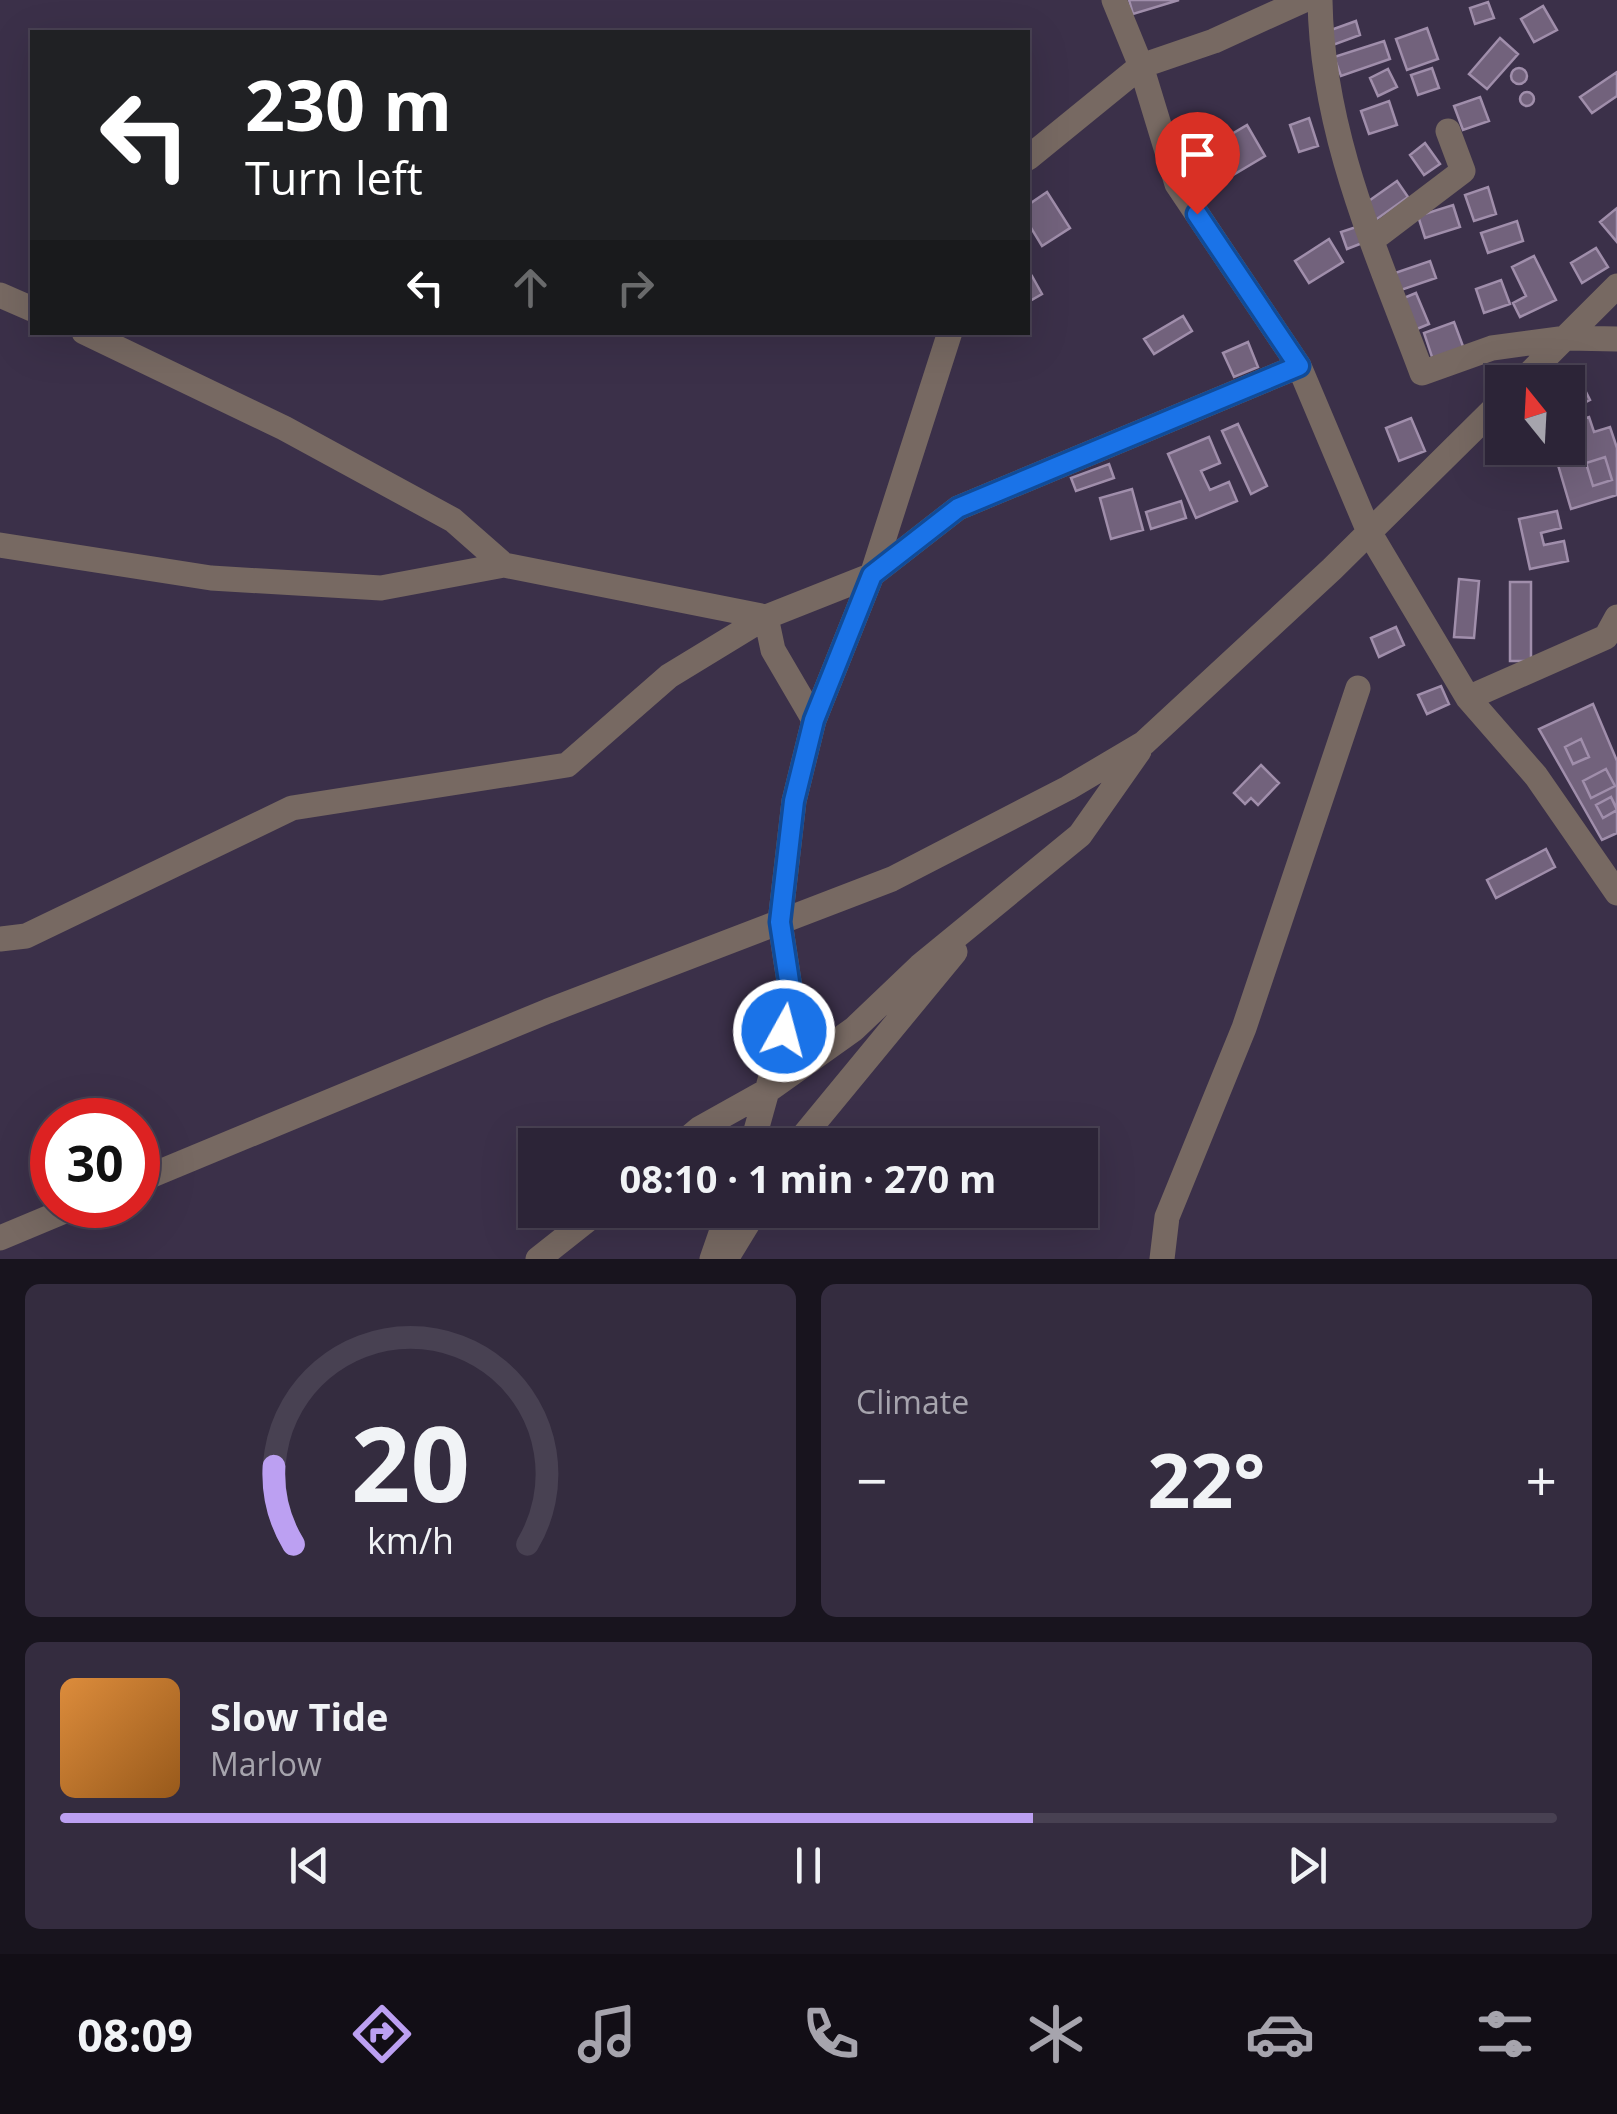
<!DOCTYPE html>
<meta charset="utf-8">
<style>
body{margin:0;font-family:"Open Sans",sans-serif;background:#342c3f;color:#f1f3f6;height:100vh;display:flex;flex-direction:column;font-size:38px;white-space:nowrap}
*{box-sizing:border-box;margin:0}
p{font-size:32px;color:#a6a4ad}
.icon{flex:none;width:55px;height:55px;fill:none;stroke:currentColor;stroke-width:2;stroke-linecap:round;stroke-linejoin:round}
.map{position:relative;height:1259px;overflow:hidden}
.details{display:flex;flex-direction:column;gap:25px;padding:25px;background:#18141e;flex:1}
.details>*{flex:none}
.banner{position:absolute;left:30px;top:30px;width:1000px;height:305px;border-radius:0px;box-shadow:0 10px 40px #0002,0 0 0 2px #484152;background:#202124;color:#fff;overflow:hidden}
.needle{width:65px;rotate:342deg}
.buttons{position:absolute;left:1485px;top:365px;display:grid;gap:20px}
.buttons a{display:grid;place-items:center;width:100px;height:100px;border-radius:0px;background:#2c2437;box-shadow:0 10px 40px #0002,0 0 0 2px #484152;font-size:50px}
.speed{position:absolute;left:30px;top:1098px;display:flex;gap:20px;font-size:50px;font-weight:700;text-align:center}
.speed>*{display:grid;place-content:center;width:130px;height:130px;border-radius:50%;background:#2c2437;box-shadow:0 10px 40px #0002,0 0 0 2px #484152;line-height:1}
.speed .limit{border:15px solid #d22;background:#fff;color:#111}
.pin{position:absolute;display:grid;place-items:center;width:85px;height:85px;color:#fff;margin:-102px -42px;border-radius:50% 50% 50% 0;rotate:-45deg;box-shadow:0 0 10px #0007}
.pin .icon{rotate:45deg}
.me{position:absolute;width:110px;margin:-55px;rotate:7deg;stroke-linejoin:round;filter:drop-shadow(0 0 8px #0008)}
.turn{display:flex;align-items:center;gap:35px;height:210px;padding:0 50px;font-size:45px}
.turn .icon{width:130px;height:130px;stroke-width:2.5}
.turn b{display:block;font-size:70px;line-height:85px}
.lanes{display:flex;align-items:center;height:95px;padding:0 50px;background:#0003;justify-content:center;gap:50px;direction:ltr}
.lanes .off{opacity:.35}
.big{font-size:75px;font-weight:700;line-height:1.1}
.details .tile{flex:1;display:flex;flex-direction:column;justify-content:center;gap:15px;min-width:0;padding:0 35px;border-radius:15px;background:#342c3f}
.details .dial{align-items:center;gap:0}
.dial svg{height:260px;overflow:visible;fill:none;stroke:#484152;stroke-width:7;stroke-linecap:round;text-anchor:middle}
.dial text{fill:#f1f3f6;stroke:none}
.song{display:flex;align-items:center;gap:30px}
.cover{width:120px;height:120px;border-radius:15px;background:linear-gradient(135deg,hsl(30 70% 55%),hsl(30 70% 35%))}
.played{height:10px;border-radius:5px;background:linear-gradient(90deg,#bca0f2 65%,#484152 65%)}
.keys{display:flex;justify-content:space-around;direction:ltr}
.heat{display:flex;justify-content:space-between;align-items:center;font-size:55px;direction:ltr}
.details .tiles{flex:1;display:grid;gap:25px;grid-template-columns:1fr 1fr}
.tile:last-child{grid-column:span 2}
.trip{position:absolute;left:518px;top:1128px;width:580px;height:100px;border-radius:0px;background:#2c2437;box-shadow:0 10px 40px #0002,0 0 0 2px #484152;font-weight:700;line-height:100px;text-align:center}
.tab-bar{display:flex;height:160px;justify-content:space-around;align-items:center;background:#120e16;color:#a6a4ad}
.tab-bar .icon{width:70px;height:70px}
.tab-bar .selected{color:#bca0f2}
.tab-bar b{font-size:45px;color:#f1f3f6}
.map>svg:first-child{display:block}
</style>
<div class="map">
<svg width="1617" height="1259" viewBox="0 0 1617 1259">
<rect width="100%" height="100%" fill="#3b3049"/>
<!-- building -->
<path fill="#72627c" stroke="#a08eab" stroke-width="2.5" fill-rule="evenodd" d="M1129,0H1179L1133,14Z
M1488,2L1494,18L1475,24L1470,8Z
M1543,6L1557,30L1534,42L1521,19Z
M1356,21L1360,35L1333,45L1328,31Z
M1427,28L1438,59L1407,70L1396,39Z
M1500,38L1518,54L1487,89L1469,74Z
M1384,41L1390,59L1341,76L1334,57Z
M1432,68L1439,88L1418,95L1411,75Z
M1511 76a8 8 0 1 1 16 0a8 8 0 1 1-16 0Z
M1388,69L1397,87L1378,96L1370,78Z
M1617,72V96L1592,113L1580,97Z
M1520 99a7 7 0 1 1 14 0a7 7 0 1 1-14 0Z
M1480,97L1489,121L1463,130L1454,106Z
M1389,101L1397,125L1369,134L1361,111Z
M1309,118L1318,146L1299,152L1290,125Z
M1247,125L1265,156L1228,178L1210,147Z
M1425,143L1440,164L1424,175L1410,155Z
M1397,181L1408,197L1374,221L1363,205Z
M1488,187L1496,214L1474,221L1465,195Z
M1047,192L1070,228L1042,246L1028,223V205Z
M1453,205L1460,227L1425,238L1418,216Z
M1617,208V242L1600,222Z
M1517,221L1523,241L1488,253L1481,233Z
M1359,226L1365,242L1347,249L1341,232Z
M1329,239L1343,262L1309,283L1295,261Z
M1596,248L1608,267L1582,283L1571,263Z
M1534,256L1556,300L1520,317L1513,303L1526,296L1512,267Z
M1430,261L1436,278L1398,291L1392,274Z
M1032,276L1042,294L1028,302V279Z
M1501,280L1510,304L1484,313L1476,289Z
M1416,293L1429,324L1412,331L1399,300Z
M1183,316L1192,331L1154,354L1144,339Z
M1454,322L1464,349L1433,360L1424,333Z
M1248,342L1258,367L1234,377L1223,353Z
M1579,378L1590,400L1568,411V385Z
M1589,417L1594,432L1610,427L1617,448V495L1571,509L1553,448H1568V424ZM1605,457L1612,480L1593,486L1586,463Z
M1411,418L1425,451L1399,461L1386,428Z
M1238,424L1267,486L1251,494L1222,431Z
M1209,437L1220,463L1201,471L1210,490L1229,482L1237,501L1196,518L1168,454Z
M1605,457L1612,480L1593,486L1586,463Z
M1109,464L1114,478L1076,491L1071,478Z
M1132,489L1143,530L1111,539L1100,498Z
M1181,501L1186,518L1151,529L1146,512Z
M1557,511L1561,528L1541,533L1544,545L1564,541L1568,561L1530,569L1519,519Z
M1459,579L1479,581L1474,638L1454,637Z
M1510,582H1531V661H1510Z
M1396,627L1404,645L1379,657L1371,638Z
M1441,686L1449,704L1427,714L1418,695Z
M1593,704L1617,761V809L1611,797L1596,805L1603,818L1617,810V833L1602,840L1539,729ZM1581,739L1589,757L1573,764L1565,747ZM1606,769L1615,786L1591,798L1583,781Z
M1581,739L1589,757L1573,764L1565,747Z
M1261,765L1279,783L1258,805L1251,798L1245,804L1234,793Z
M1606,769L1615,786L1591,798L1583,781Z
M1611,797L1617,810L1603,818L1596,805Z
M1546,849L1555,867L1496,898L1487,880Z"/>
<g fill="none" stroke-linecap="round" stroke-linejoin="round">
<!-- street -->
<path stroke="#776962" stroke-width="25" d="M1114,0L1141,66L1177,184L1299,366L1369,532L1468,698L1536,776L1617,893
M1320,0C1322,134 1376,250 1422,373L1492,348L1567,338L1617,339
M1028,158L1141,66L1214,41L1304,0
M1372,240L1463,171L1448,131
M0,295L32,309
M84,332L284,428L453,520L504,565
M1521,382L1617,286
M0,545L211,578L381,588L504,565L766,617L773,650L814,720
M1468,698L1606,637L1617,617
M0,939L26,936L292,808L567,765L669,676L766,617L872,575L958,508L1299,366
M680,1145L699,1129L767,1091L854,1029L920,966L1080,835L1139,751
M752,1145L792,1001L780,922L794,801L814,720L872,575L950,332
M796,1145L955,952
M138,1181L548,1011L892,879L1068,788L1144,743L1332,569L1502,401
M0,1238L79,1205
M538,1259L600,1210
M712,1259L729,1210
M726,1259L756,1210
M1162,1259L1167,1217L1244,1028L1358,688"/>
</g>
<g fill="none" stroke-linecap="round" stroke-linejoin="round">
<!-- route casing -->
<g stroke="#114b97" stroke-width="25">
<path id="route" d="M784,1031L792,1001L780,922L794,801L814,720L872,575L958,508L1299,366L1197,214"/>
</g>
<!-- route -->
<use href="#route" stroke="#1a73e8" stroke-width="18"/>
</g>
</svg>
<div class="buttons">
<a><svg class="needle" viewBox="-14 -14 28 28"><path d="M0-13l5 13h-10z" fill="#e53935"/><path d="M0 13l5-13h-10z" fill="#a6a4ad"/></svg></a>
</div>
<div class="speed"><div class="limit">30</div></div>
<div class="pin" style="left:1197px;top:214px;background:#d93025"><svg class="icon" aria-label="arrive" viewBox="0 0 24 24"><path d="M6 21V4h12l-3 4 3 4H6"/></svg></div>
<svg class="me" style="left:784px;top:1031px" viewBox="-20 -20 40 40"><circle r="17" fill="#1a73e8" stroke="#fff" stroke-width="3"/><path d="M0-11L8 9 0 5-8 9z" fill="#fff"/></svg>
<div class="trip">08:10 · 1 min · 270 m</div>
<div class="banner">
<div class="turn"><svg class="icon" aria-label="left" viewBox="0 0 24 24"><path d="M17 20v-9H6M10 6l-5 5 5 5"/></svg><div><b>230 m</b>Turn left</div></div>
<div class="lanes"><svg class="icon" aria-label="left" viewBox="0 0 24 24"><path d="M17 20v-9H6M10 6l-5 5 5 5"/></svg><svg class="icon off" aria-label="ahead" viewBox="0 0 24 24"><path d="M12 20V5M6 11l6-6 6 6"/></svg><svg class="icon off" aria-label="right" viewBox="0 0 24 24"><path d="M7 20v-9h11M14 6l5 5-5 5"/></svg></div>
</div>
</div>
<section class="details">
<div class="tiles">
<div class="tile dial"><svg viewBox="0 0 100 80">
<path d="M14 69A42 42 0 1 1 86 69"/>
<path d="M14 69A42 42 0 0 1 8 45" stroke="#bca0f2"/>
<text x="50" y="56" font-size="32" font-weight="700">20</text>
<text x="50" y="72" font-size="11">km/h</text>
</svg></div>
<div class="tile"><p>Climate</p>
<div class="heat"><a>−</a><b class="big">22°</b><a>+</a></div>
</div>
<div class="tile">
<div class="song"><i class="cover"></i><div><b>Slow Tide</b><p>Marlow</p></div></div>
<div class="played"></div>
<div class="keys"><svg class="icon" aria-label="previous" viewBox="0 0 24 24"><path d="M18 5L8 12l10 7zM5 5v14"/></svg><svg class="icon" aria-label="pause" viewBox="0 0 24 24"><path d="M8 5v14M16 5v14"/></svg><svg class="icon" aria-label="next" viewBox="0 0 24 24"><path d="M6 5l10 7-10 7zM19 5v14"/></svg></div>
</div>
</div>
</section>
<nav class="tab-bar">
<b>08:09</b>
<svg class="icon selected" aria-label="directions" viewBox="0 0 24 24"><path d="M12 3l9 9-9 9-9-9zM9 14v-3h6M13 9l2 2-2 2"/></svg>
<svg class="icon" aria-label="music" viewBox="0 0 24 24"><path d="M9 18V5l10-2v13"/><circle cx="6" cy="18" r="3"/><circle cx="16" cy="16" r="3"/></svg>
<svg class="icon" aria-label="phone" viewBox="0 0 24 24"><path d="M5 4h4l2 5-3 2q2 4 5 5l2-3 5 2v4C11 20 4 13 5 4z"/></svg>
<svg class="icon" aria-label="climate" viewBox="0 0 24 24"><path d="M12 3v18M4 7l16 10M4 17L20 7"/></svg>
<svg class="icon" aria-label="car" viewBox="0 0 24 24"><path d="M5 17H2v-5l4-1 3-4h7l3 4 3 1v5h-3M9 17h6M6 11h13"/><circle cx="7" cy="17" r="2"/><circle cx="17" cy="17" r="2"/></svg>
<svg class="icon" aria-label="filters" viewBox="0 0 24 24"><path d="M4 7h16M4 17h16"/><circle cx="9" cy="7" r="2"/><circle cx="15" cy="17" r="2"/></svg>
</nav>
